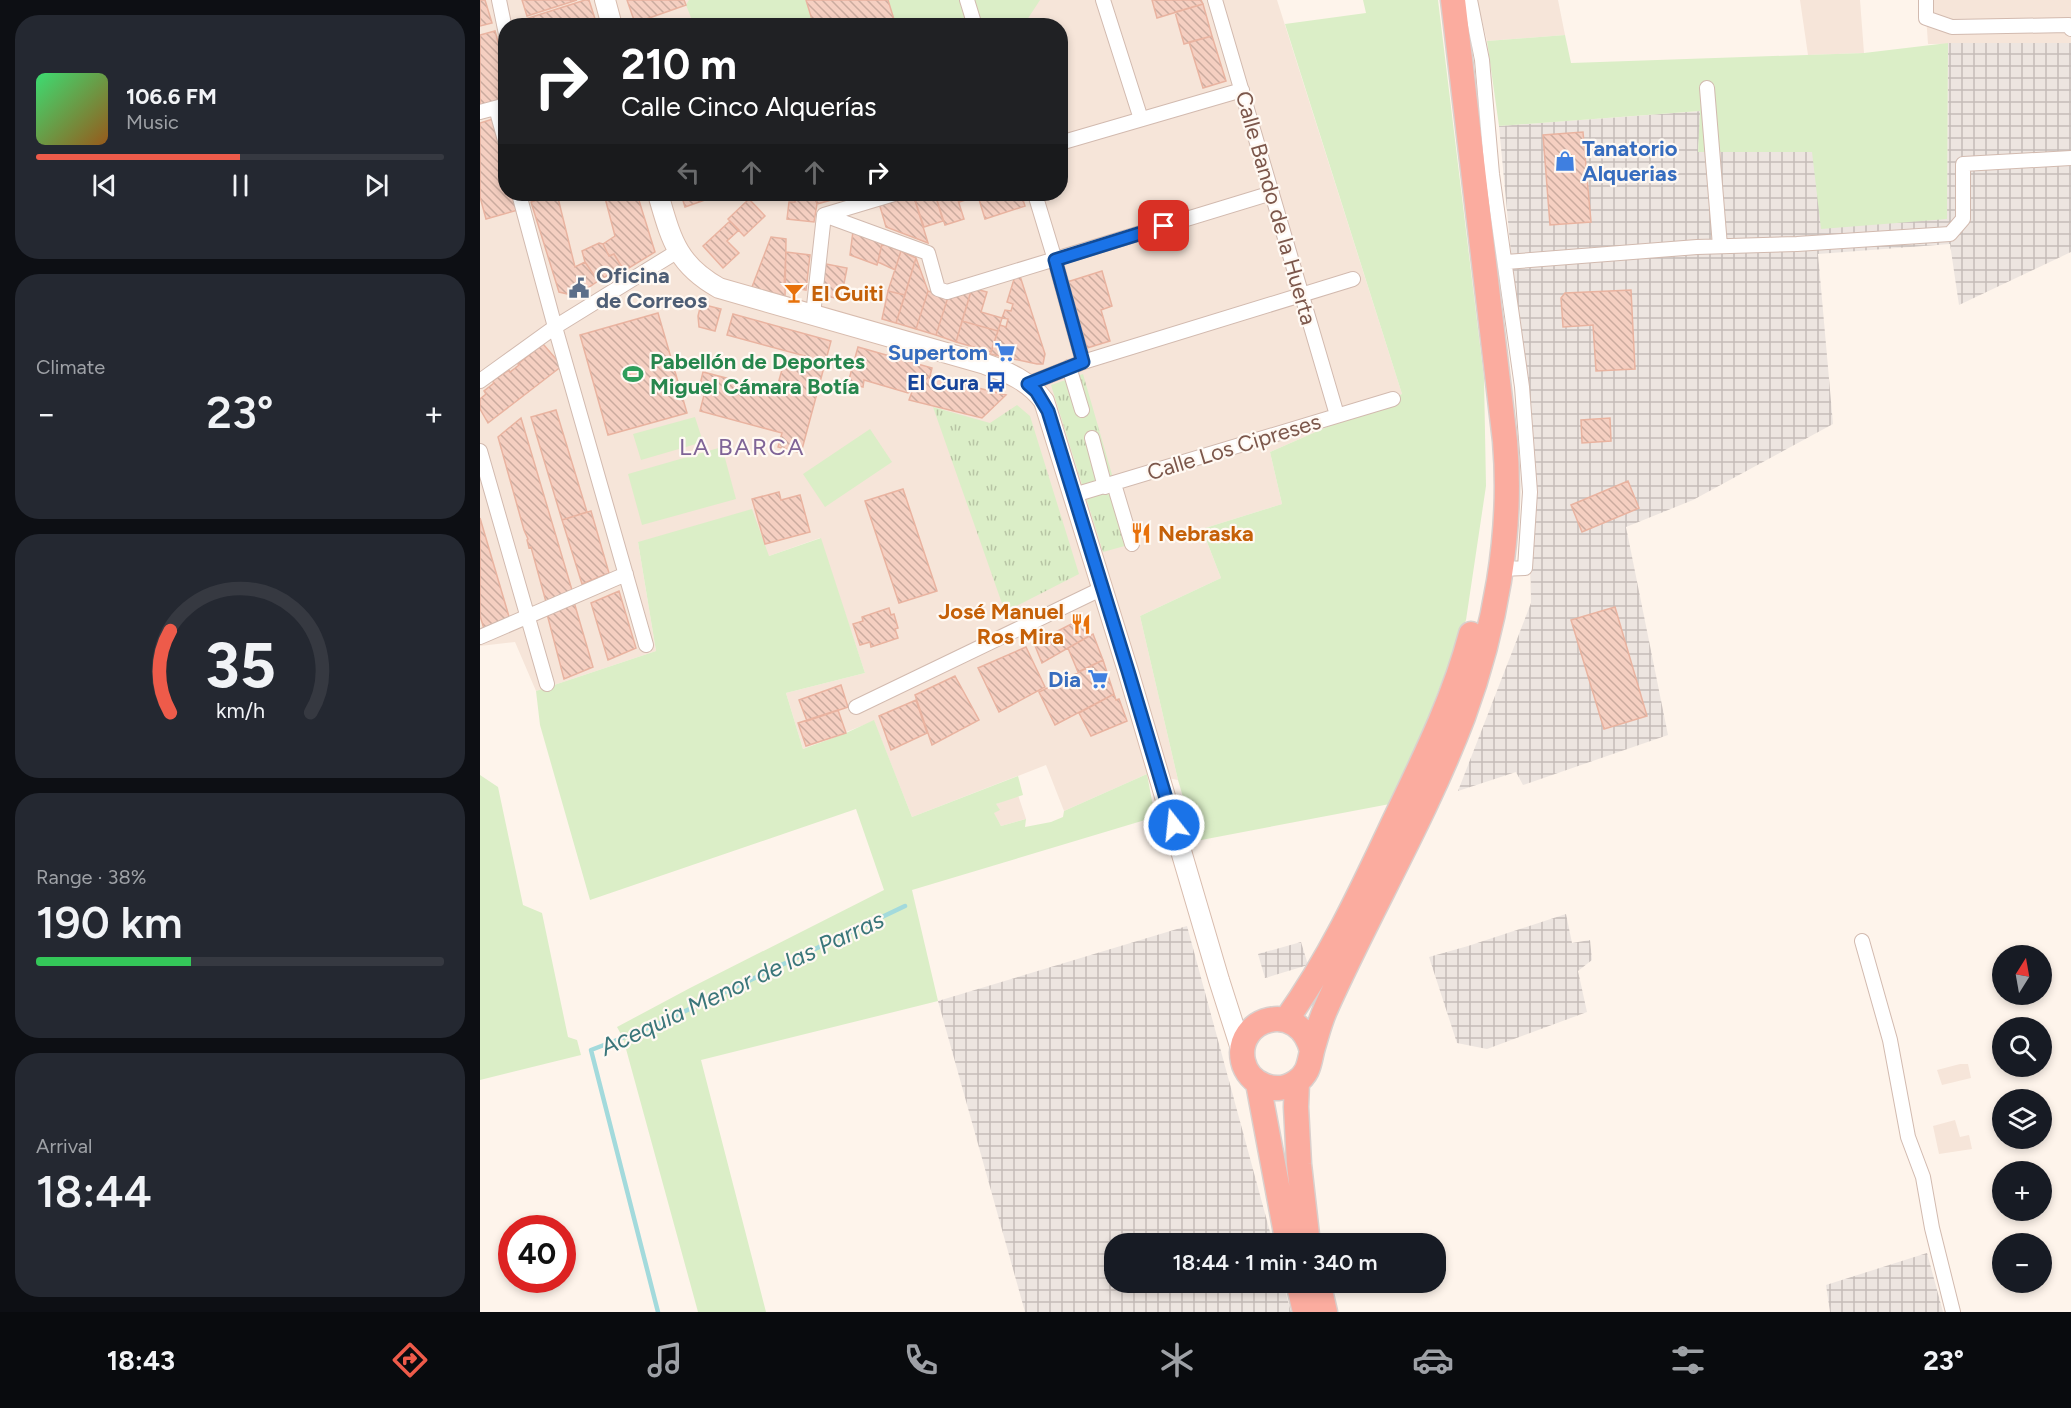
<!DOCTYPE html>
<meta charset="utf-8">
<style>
body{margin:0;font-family:Figtree,sans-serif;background:#242831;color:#f1f3f6;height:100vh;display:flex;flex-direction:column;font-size:22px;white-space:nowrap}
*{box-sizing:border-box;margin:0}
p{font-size:20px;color:#9ea1a6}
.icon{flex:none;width:33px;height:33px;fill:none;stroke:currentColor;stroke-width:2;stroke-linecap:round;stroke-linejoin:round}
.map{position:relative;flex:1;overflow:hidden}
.panel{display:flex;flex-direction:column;gap:15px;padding:15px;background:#0d0f14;width:480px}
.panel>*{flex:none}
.hud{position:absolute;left:18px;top:18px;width:570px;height:183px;border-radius:24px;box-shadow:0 3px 9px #0003;background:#202124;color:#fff;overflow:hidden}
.needle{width:39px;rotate:11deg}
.tools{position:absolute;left:1512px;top:945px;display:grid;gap:12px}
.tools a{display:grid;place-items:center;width:60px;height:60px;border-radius:50%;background:#171b24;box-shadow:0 3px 9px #0003;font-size:30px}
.speed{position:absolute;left:18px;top:1215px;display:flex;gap:12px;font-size:30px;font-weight:700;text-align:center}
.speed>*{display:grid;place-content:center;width:78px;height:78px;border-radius:50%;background:#171b24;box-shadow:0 3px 9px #0003;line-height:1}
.speed .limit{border:9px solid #d22;background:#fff;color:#111}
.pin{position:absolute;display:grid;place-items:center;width:51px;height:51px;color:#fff;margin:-26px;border-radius:12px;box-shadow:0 3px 9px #0006}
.me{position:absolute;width:66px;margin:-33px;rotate:344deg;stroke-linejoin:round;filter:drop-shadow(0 0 4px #0008)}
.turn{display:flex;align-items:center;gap:21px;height:126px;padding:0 24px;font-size:27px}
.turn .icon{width:78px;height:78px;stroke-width:2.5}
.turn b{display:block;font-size:42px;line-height:51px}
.lanes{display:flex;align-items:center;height:57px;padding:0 24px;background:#0003;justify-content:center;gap:30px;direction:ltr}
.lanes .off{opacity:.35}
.big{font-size:45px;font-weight:600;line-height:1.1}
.panel .widget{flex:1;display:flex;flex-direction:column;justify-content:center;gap:9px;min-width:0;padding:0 21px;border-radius:24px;background:#242831}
.panel .dial{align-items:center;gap:0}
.dial svg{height:156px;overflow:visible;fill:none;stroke:#363941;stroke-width:7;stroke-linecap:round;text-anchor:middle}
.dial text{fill:#f1f3f6;stroke:none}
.song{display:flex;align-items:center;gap:18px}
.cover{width:72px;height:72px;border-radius:9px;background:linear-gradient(135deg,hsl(140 70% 55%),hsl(30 70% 35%))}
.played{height:6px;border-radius:3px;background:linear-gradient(90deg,#ee5b4a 50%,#363941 50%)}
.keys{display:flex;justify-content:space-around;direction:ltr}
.heat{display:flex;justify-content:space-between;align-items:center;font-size:33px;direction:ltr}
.charge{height:9px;border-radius:4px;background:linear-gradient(90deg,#34c759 38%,#363941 0)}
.trip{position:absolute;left:624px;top:1233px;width:342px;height:60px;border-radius:24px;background:#171b24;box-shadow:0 3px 9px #0003;font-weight:600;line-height:60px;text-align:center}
.menu{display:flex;height:96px;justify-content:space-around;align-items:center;background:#090b0e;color:#9ea1a6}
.menu .icon{width:42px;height:42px}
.menu .current{color:#ee5b4a}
.menu b{font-size:27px;color:#f1f3f6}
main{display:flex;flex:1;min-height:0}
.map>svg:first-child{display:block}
</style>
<main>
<section class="panel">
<div class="widget">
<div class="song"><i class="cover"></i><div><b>106.6 FM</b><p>Music</p></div></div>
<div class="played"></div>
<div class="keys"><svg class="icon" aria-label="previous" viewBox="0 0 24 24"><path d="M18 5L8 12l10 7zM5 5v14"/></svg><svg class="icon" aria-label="pause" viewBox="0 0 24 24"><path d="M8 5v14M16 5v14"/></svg><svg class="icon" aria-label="next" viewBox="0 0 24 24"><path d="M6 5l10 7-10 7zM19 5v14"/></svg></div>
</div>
<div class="widget"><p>Climate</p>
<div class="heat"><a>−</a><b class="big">23°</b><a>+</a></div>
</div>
<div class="widget dial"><svg viewBox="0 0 100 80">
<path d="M14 69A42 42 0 1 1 86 69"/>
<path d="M14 69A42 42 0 0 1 14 27" stroke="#ee5b4a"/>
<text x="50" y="56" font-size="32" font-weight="700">35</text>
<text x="50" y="72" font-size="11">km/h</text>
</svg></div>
<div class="widget"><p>Range · 38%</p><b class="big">190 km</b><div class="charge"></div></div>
<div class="widget"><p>Arrival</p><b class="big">18:44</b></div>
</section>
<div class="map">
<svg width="1591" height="1312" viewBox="0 0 1591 1312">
<defs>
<pattern id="industrial-grid" width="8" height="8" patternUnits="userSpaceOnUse" patternTransform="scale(1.5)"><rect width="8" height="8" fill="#ede5e0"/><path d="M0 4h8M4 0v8" fill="none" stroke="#c5bcb8"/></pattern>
<pattern id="park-tufts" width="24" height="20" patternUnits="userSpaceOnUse" patternTransform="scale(1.5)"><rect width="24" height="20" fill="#dbeec7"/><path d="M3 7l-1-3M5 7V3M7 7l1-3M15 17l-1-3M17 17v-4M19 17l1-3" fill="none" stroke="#b7c4a4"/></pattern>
<pattern id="building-back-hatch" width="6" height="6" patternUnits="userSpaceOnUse" patternTransform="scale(1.5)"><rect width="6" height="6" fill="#f5cfc1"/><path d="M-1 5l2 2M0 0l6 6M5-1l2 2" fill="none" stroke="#cbab9f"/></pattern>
</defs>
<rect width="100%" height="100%" fill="#fef4eb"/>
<!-- residential -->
<path fill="#f6e5d9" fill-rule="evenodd" d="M0,0H797L922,394L790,452L802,504L722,529L741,578L660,616L698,780L667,774L584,811L566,765L432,817L394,721L323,749L306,693L385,673L340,538L289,556L158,542L176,651L56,691L35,642L0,646ZM26,26H580V194H26Z
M997,0H1078L1085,35L1007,41Z
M1320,0H1380L1384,53L1328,55Z
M1445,0H1591V43L1448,44Z
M538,795L546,819L521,826L513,812L516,804Z
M1480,1064H1488L1491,1078L1462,1085L1457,1070Z
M1475,1120L1480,1137L1489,1135L1492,1149L1459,1154L1453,1126Z"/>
<!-- industrial -->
<path fill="url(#industrial-grid)" d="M1468,43H1591V252L1479,305L1470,244L1338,254L1353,424L1213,500L1146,527L1188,735L1043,785L1036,772L978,791L1051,603L1050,492L1034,285L1019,126L1221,111L1218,152L1332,151L1467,219Z
M1086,914L1092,943L1110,940L1112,960L1098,971L1107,1012L1007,1049L977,1043L949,957L988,946Z
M707,926L793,1243L634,1244V1282L803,1283L811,1312H545L458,1001Z
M821,942L828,965L785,978L778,954Z
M1447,1253L1463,1312H1350L1346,1285Z"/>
<!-- grass -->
<path fill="#dbeec7" d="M209,0H479L488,25H214L206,5Z
M487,0H560L543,26L495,25Z
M883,0H958L1004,378L1006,486L986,620L915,803L716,841L698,780L660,616L741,578L722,529L802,504L790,452L922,394L805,24L886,13Z
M1085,35L1091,63L1384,53L1468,43L1467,219L1341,229L1332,152H1218L1220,111L1019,126L1007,41Z
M215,417L223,442L161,460L153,434Z
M390,429L412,462L345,507L323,474Z
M242,447L256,499L162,525L148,474Z
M272,509L289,556L341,538L385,673L306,693L323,749L366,733L394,720L432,817L538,776L543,795L516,804L520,810L514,813L521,826L546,819L545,827L571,822L583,817L584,811L667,774L675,817L432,890L458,1001L221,1060L286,1312H218L143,1038L137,1027L210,988L404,890L376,809L110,900L60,725L56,691L176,651L158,542Z
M0,775L18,787L43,905L62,913L88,1037L97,1040L101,1055L0,1080Z"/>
<!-- park -->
<path fill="url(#park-tufts)" d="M603,374L652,544L623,552L571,385Z
M537,405L550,416L599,574L525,612L453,407L510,423Z"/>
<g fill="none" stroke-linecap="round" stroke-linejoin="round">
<!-- stream -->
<path stroke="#a3dadc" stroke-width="4.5" d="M178,1312L111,1050L176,1025L425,906"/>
</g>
<!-- building -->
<path fill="url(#building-back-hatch)" stroke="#e9b3a0" stroke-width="1.5" d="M0,0H5L12,23L0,26Z
M42,0H97L47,16Z
M105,0H109L116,22L98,26H31L30,24Z
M147,0H204L206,5L155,23Z
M326,0H408L416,26H334Z
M672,0H721L723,4L677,18Z
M723,4L732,36L704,44L695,12Z
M15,31L26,70V99L0,106V35Z
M732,36L746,81L723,88L709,42Z
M13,119L26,165V194H33L38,210L6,219L0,197V123Z
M1103,132L1111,222L1070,225L1063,135Z
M77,194L95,267L105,262L118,281L96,296L79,292L51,202Z
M124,194H157L175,252L144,271L134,254L129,256L123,244L135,236Z
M201,194H242L205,207Z
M316,194H334L337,204L334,222L307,219L309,202H315Z
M334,194H373L337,204Z
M433,194L448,243L406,227L399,203Z
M433,194H455L463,221L444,227Z
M455,194H476L484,219L465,225Z
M476,194H497L498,196L479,202Z
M507,194H541L545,206L505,219L498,196Z
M269,199L285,216L264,236L248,219Z
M250,221L259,230L247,241L259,253L243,268L223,246Z
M373,231L402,244L397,265L370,255Z
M291,237L306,239L305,298L272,287Z
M119,243L123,244L129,256L134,254L142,267L118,281L105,262L102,251Z
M402,244L421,251L415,270L398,262Z
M421,251L436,258L425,295L408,291Z
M306,252L330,255L326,290L304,286Z
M436,258L448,291L436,329L416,323Z
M346,264L367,268L361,299L340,295Z
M622,271L632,306L621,310L630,341L607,348L587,282Z
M535,276H540L565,354L563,364H557L510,354L520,325L526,327L528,319L522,318L525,310L531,311L533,304L527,302Z
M492,288L507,292L501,312L522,318L518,331L482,321Z
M492,288L476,342L456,335L468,297Z
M1151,290L1155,369L1116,371L1113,325L1083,327L1081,298L1085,293Z
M408,291L425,295L416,323L402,319Z
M448,291L468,297L456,335L436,329Z
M221,304L241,309L235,331L219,327L218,316Z
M178,313L207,413L128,435L100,335Z
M253,314L351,341L321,453L298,447L302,433L220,411L224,395L218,393L223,372L296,391L305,359L323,364L325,356L247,335Z
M482,321L518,331L511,352L476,342Z
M63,344L82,366L8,423L0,409V399L6,394L4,391L14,383L12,381L29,370L30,372L39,365L38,364Z
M378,347L452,368L450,376L428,393L384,380L383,387L368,383Z
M450,376L526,395L502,418L429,400L433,389Z
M76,410L107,512L82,520L51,417Z
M41,418L92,590L66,602L51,547L49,548L47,540L48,539L44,530L18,437Z
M1130,418L1131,441L1102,443L1101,420Z
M1148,481L1159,508L1102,532L1091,505Z
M423,489L457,591L419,603L385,501Z
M299,492L301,500L320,495L330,532L285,544L272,499Z
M111,511L129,573L102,584L82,520Z
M0,518L30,620L5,632L0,616Z
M139,591L156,648L128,660L111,603Z
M94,602L113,667L84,679L67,614Z
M1135,607L1167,716L1124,729L1091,620Z
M409,608L411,615L414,614L418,628L415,629L418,638L391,647L390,642L380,645L373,624L383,621L382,617Z
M601,619L609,636L562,663L554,643Z
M613,634L623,660L598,672L588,648Z
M546,647L565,687L519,712L498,668Z
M623,660L634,694L575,725L559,692Z
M475,676L499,720L452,745L435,695Z
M361,685L368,707L327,721L319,700Z
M634,694L636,700L639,699L647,721L611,736L599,713Z
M436,700L447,733L411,750L399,716Z
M358,710L366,733L326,746L318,723Z"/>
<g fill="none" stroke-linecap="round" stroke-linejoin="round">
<!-- street casing -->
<g stroke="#d2baaf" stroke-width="16">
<path id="street" d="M19,0L26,34
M487,0L495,26
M623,0L661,119
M735,0L857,415
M990,0L1002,60L1012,174L1042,387L1050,492L1045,568L1021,569
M1446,0V18L1472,27L1589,25L1591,29
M1227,88L1240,246
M16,108L26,144
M0,112L26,105
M580,143L762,90
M39,194L75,327L166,645
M555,194L575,260L603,362
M344,215L448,253L458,289L467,292L792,193
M344,215L414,194
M1026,262L1217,247L1317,244L1470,234L1483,219V164L1591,158
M333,315L344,215
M589,367L602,410
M0,381L75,327L198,251
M548,384L603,362L873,279
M612,438L625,487
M0,451L67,684
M634,484L652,544
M594,495L913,399
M0,637L146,574
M376,707L623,588
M1382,941L1410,1040L1428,1137L1443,1177L1452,1228L1473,1312"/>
</g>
<!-- secondary casing -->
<g stroke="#d8bcae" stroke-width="22">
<path id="secondary" d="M125,0L132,26
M178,194C191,238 196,264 239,288L505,364C528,372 549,381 564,401L648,671L739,980L762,1052"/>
</g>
<!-- highway casing -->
<g stroke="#dad0cd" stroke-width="27">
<path id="highway" d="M806,1020C849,960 880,894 911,828C941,765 973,702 991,634
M832,1051C819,998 754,1018 763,1061C768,1084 796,1096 816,1082C830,1073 829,1061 833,1047C837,1034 840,1021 846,1008C890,910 945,817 983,717C1015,630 1033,533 1025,441L973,0
M817,1082L816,1107L819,1164L828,1244
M778,1083L808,1244
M818,1282L825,1312
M838,1282L845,1312"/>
</g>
<!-- street -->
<use href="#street" stroke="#fff" stroke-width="14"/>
<!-- secondary -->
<use href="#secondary" stroke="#fff" stroke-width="20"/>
<!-- highway -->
<use href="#highway" stroke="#fbac9f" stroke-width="24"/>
</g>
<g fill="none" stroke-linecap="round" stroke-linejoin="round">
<!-- route casing -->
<g stroke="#114b97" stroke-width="15">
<path id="route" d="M684,226L575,260L603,362L548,384L556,391L568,411L648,671L694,825"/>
</g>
<!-- route -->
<use href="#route" stroke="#1a73e8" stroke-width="10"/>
</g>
<!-- icons -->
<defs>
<g id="shop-bare" transform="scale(1.62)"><path d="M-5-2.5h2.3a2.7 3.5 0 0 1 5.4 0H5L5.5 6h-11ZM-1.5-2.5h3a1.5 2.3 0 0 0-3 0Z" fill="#3f7fe0" stroke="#fff9f3" stroke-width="2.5" paint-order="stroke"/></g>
<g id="civic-bare" transform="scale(1.62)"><path d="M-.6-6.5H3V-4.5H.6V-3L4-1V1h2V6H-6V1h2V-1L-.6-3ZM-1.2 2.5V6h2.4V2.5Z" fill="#5c6f8a" stroke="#fff9f3" stroke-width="2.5" paint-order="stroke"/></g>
<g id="bar-bare" transform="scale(1.62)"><path d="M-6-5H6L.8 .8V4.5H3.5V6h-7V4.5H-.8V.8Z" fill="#e8710a" stroke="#fff9f3" stroke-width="2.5" paint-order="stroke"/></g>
<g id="supermarket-bare" transform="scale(1.62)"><path d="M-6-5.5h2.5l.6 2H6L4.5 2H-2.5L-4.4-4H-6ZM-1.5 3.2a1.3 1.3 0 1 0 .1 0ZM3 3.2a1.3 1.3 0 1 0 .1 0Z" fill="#3f7fe0" stroke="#fff9f3" stroke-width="2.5" paint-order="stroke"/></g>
<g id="stadium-bare" transform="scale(1.62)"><path d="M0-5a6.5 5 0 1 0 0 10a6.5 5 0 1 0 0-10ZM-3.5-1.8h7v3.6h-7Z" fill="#2e9e5b" stroke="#fff9f3" stroke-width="2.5" paint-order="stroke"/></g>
<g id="bus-bare" transform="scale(1.62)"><path d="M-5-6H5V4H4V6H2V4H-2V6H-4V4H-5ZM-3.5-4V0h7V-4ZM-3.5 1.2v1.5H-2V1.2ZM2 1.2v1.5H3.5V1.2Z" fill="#1a4fb4" stroke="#fff9f3" stroke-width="2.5" paint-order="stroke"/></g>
<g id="restaurant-bare" transform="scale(1.62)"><path d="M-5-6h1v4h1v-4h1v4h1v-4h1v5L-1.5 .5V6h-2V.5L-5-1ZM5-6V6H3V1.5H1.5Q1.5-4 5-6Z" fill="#e8710a" stroke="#fff9f3" stroke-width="2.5" paint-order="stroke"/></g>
</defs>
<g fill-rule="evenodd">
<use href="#shop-bare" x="1085" y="161"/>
<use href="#civic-bare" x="99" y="288"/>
<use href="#bar-bare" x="314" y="293"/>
<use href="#supermarket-bare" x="525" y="352"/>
<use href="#stadium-bare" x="153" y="374"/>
<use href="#bus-bare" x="516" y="382"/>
<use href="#restaurant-bare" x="661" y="533"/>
<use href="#restaurant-bare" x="601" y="624"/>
<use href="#supermarket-bare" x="618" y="679"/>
</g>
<g text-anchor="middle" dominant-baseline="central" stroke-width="4.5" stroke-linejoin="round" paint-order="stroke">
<!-- shop labels -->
<g font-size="22" font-weight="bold" fill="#366cbe" stroke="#fff9f3" text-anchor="end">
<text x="1102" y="148" text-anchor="start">Tanatorio<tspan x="1102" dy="25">Alquerias</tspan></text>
<text x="508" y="352">Supertom</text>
<text x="601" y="679">Dia</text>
</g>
<!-- street labels -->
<g font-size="22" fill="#7c574b" stroke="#fff9f3">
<text transform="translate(796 208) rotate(74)">Calle Bando de la Huerta</text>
<text transform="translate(754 447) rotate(-17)">Calle Los Cipreses</text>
</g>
<!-- service labels -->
<g font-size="22" font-weight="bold" fill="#4e5e75" stroke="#fff9f3" text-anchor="start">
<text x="116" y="275">Oficina<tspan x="116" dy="25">de Correos</tspan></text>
</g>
<!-- food labels -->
<g font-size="22" font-weight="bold" fill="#c56008" stroke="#fff9f3" text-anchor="start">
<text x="331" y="293">El Guiti</text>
<text x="678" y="533">Nebraska</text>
<text x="584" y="611" text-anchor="end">José Manuel<tspan x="584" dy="25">Ros Mira</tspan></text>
</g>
<!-- leisure labels -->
<g font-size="22" font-weight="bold" fill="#27864d" stroke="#fff9f3" text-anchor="start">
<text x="170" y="361">Pabellón de Deportes<tspan x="170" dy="25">Miguel Cámara Botía</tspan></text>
</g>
<!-- transit labels -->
<g font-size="22" font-weight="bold" fill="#164399" stroke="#fff9f3" text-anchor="end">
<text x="499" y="382">El Cura</text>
</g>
<!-- neighbourhood labels -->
<g font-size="24" letter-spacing="1.5" fill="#7f6497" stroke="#fff9f3">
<text x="262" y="446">LA BARCA</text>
</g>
<!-- water labels -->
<g font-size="24" font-style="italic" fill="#3a767a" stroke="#fff9f3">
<text transform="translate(262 983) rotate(-25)">Acequia Menor de las Parras</text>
</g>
</g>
</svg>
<div class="tools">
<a><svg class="needle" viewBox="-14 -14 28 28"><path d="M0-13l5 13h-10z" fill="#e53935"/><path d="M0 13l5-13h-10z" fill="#9ea1a6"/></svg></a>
<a><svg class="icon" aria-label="search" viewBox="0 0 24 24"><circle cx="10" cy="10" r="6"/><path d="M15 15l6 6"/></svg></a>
<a><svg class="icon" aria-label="layers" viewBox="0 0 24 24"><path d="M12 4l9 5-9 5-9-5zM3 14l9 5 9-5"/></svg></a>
<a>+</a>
<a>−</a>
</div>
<div class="speed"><div class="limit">40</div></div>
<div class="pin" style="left:684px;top:226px;background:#d93025"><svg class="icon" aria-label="arrive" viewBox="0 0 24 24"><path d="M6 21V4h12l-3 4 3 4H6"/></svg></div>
<svg class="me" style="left:694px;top:825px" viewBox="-20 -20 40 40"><circle r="17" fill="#1a73e8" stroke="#fff" stroke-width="3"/><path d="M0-11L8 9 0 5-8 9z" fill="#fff"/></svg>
<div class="trip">18:44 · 1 min · 340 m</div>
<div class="hud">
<div class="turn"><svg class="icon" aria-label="right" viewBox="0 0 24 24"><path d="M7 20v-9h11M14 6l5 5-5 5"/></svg><div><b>210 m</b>Calle Cinco Alquerías</div></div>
<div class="lanes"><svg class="icon off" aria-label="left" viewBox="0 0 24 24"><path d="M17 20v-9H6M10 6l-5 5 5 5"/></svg><svg class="icon off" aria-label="ahead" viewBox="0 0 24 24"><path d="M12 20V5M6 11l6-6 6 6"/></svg><svg class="icon off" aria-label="ahead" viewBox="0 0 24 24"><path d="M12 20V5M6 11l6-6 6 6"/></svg><svg class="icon" aria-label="right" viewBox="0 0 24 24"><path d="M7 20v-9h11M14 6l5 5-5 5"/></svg></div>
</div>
</div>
</main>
<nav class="menu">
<b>18:43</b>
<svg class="icon current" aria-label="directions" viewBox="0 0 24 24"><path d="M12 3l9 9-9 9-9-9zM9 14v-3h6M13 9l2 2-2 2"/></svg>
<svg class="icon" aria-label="music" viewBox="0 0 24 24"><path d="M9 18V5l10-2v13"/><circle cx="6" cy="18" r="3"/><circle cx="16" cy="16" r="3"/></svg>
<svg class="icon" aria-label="phone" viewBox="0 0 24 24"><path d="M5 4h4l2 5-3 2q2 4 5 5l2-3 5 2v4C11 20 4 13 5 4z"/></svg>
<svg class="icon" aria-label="climate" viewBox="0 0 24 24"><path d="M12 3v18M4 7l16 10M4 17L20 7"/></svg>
<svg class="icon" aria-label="car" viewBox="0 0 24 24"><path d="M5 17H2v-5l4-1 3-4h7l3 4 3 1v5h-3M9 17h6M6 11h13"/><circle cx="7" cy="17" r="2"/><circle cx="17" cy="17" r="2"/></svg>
<svg class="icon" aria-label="filters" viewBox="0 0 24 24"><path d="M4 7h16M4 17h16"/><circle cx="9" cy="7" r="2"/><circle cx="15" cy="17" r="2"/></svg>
<b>23°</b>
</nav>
